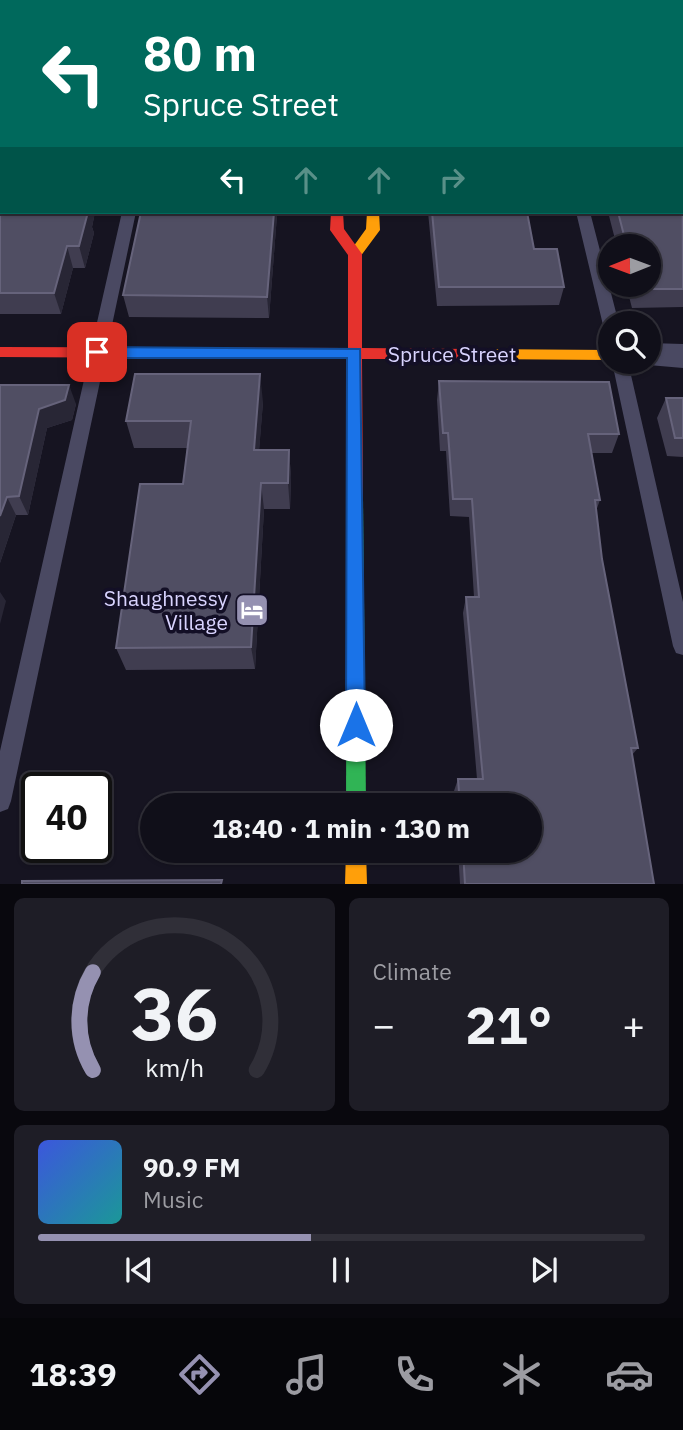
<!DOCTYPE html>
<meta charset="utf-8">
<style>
body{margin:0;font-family:"IBM Plex Sans",sans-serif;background:#1e1d26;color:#f1f3f6;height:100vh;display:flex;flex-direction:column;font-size:26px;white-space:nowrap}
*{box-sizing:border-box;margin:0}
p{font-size:23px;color:#9c9ca2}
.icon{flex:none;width:38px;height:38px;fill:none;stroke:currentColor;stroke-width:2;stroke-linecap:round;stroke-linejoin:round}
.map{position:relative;height:884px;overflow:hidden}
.panel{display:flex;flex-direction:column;gap:14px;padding:14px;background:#09080e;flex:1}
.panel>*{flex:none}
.guide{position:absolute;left:0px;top:0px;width:684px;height:214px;box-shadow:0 2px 5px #0004,0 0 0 2px #302f38;background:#00695c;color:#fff;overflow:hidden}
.needle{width:46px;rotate:269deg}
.controls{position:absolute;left:598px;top:234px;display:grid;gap:14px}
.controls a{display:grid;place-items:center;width:63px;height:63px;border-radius:50%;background:#100f19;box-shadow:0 2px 5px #0004,0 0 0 2px #302f38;font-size:35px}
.speed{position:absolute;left:21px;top:772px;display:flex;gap:14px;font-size:35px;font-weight:700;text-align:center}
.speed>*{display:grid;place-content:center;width:91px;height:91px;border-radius:50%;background:#100f19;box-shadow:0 2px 5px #0004,0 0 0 2px #302f38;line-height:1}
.speed .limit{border:4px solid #111;border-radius:10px;background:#fff;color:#111}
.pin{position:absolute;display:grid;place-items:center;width:60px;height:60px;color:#fff;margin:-30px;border-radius:14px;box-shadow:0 4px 10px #0006}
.me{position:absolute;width:77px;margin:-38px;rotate:0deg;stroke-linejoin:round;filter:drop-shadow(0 0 5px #0008)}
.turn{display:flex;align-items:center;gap:24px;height:147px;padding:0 28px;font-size:32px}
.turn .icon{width:91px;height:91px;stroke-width:2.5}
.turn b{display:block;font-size:49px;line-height:60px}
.lanes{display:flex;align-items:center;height:66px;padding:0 28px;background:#0003;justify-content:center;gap:35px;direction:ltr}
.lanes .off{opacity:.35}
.big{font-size:52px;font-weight:700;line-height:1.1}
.panel .card{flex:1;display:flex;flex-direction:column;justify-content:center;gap:10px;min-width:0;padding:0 24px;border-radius:10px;background:#1e1d26}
.panel .dial{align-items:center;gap:0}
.dial svg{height:182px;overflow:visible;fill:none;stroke:#302f38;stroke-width:7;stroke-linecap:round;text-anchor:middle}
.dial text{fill:#f1f3f6;stroke:none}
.song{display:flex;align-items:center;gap:21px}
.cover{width:84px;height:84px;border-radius:10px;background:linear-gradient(135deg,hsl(230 70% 55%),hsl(180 70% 35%))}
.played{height:7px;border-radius:4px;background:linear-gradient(90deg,#9591b1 45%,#302f38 45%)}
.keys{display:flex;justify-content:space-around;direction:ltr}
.heat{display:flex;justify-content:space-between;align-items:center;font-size:38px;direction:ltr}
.panel .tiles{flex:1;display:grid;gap:14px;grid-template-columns:1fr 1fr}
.card:last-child{grid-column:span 2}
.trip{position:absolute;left:140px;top:793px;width:402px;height:70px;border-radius:35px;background:#100f19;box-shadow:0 2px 5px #0004,0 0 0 2px #302f38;font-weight:700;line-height:70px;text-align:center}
.dock{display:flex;height:112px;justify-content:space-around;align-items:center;background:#06060a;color:#9c9ca2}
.dock .icon{width:49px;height:49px}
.dock .selected{color:#9591b1}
.dock b{font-size:32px;color:#f1f3f6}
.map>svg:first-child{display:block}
</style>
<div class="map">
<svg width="683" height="884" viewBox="0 0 683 884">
<rect width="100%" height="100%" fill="#161421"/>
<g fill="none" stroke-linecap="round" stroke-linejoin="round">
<!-- lane -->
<path fill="#4a4962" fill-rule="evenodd" d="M173,0H185L172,2Z
M122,212H136L11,801L8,809L0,812V751Z
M576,212H590L619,324H611V331L603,325Z
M612,362H628L683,602V655L676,653L673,646Z"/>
<!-- street -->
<path fill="#4a4962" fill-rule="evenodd" d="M2,6V23L0,24V7Z
M649,343L683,344V368L637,364L649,362Z"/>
<!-- fast -->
<path fill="#30b455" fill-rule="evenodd" d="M355,491L361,493L363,498L366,805H346L347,498L349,493Z"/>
<!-- slow -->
<path fill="#ff9f0a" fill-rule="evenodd" d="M367,212H379L380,230L360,257H350L348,254L366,229Z
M470,349L611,350V360L470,359L463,354Z
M346,850H366L367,884H345Z"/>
<!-- jam -->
<path fill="#e5322d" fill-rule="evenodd" d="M332,0H342V2H332Z
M369,0H379V2H369Z
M331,212H343L344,229L362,254V348L470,349L477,354L470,359H362L363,498L361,503L355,505L349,503L347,498L348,359L0,357V347L348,348V255L330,230Z"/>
</g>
<!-- wall -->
<path fill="#403d50" d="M413,0H674L673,2H414Z
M683,46V307L632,308L626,285H649V247H617L608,212H682Z
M0,129L2,212H95L92,227L94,233L85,268H73L61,314H0Z
M141,212H281L280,215H277L269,318L129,317L123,295Z
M428,212H527L534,249L564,287L559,305L437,306Z
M439,381L619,434L612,453H592L600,500L596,511L602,559L638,748L632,755L654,884H460L458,850H530V805H455L454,791L458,779H477L463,613L466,597H474L469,517L450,516L446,451H440L437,400Z
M0,385L76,404L72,420L47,428L28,515H16L0,563Z
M666,398H683V457L667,456L657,418Z
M263,402L259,450H289L291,477L290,509H264L255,669L126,670L116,648L183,484L187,448H134L126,421Z"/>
<!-- shaded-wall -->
<path fill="#282635" d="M85,212H95L92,227L94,233L85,268L79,246Z
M274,212H277V215L269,318L267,297Z
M67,246L73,268L61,314L54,293Z
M260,374L263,402L257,477L254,450Z
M69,385L76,404L72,420L47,428L28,515L19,496L39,409Z
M289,450L291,477L290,509L288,483Z
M261,483L264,509L255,669L251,647Z
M7,497L16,515L0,563V516Z
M0,592L6,601L0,624Z"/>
<!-- building -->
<path fill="#504e63" stroke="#66637b" stroke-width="2" d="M47,0H134L133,2H46Z
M206,0H296L295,2H206Z
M416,0H518L501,1V2H417Z
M585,0H669V2H585Z
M682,45L683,289H638L637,285H649V247H627L618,212H682Z
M2,125V212H88L79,246H67L54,293H0V129Z
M141,212H274L267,297L123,295Z
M432,212H527L534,249H557L564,287H439Z
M135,374H260L254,450H289L288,483H261L251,647L116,648L140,484H183L191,421H126Z
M439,381L609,382L619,434H588L600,500H595L602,559L638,748H631L654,884H465L463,850H530V805H460L458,779H483L466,597H479L472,499H453L448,433H443Z
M0,385H69L65,400L39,409L19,496L7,497L0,516Z
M666,398H683V438H675Z
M222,880L221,884H22V881Z"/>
<!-- route -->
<path fill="#1a73e8" stroke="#114b97" stroke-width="2" d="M97,347L360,349L365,725L363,732L356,735L349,732L346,725L347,358H97L89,352Z"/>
<!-- icons -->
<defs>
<g id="hotel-square" transform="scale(1.75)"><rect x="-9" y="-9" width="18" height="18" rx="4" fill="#9591b1" stroke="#130f26"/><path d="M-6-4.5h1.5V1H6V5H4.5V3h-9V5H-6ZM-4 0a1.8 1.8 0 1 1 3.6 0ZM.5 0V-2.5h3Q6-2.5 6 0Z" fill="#fff"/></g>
</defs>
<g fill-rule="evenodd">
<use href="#hotel-square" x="252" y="610"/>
</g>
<g text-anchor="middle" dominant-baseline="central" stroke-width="7" stroke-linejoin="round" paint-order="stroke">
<!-- street labels -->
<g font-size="21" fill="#d9d4ff" stroke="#130f26">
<text x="452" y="354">Spruce Street</text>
</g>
<!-- poi labels -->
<g font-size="21" fill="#d9d4ff" stroke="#130f26" text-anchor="end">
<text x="228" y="598">Shaughnessy<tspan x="228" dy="24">Village</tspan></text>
</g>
</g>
</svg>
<div class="controls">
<a><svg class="needle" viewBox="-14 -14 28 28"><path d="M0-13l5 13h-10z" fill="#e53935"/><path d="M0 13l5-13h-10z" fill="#9c9ca2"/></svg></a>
<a><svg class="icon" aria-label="search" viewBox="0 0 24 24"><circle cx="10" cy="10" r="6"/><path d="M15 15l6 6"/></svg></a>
</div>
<div class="speed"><div class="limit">40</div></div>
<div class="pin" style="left:97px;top:352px;background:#d93025"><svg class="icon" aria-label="arrive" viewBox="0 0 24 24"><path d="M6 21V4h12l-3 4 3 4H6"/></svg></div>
<svg class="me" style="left:356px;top:725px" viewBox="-20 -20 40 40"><circle r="19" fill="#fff"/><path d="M0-13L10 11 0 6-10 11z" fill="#1a73e8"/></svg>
<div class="trip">18:40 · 1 min · 130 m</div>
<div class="guide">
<div class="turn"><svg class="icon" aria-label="left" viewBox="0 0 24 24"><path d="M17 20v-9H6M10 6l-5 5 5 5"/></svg><div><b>80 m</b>Spruce Street</div></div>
<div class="lanes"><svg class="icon" aria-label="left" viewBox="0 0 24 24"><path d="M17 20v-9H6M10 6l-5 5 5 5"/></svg><svg class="icon off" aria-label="ahead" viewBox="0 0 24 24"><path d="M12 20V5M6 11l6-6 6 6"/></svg><svg class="icon off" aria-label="ahead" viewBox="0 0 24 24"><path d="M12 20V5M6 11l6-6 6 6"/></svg><svg class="icon off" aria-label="right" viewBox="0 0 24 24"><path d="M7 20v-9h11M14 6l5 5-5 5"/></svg></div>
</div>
</div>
<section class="panel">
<div class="tiles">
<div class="card dial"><svg viewBox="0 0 100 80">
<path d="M14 69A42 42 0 1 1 86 69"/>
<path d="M14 69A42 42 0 0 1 14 26" stroke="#9591b1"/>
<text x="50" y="56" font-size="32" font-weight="700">36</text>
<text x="50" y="72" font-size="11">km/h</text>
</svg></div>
<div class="card"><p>Climate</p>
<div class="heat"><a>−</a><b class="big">21°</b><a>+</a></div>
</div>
<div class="card">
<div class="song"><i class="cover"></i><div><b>90.9 FM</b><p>Music</p></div></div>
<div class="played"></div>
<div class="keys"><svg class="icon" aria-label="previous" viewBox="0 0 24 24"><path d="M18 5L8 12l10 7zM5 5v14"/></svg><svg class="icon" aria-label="pause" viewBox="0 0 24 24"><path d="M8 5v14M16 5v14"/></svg><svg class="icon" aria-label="next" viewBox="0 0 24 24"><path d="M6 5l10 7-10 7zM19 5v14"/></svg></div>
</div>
</div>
</section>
<nav class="dock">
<b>18:39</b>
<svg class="icon selected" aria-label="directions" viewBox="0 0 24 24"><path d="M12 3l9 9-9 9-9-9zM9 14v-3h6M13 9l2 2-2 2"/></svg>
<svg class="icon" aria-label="music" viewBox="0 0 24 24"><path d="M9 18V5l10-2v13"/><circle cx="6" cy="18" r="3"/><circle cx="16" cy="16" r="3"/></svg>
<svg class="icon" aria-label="phone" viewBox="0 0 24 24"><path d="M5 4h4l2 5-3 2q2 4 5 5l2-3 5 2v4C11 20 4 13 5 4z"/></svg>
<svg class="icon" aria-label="climate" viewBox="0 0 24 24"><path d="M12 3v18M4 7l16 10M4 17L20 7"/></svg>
<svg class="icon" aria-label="car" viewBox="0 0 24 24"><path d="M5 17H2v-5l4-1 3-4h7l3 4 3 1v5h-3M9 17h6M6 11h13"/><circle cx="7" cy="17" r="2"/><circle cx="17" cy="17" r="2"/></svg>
</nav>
